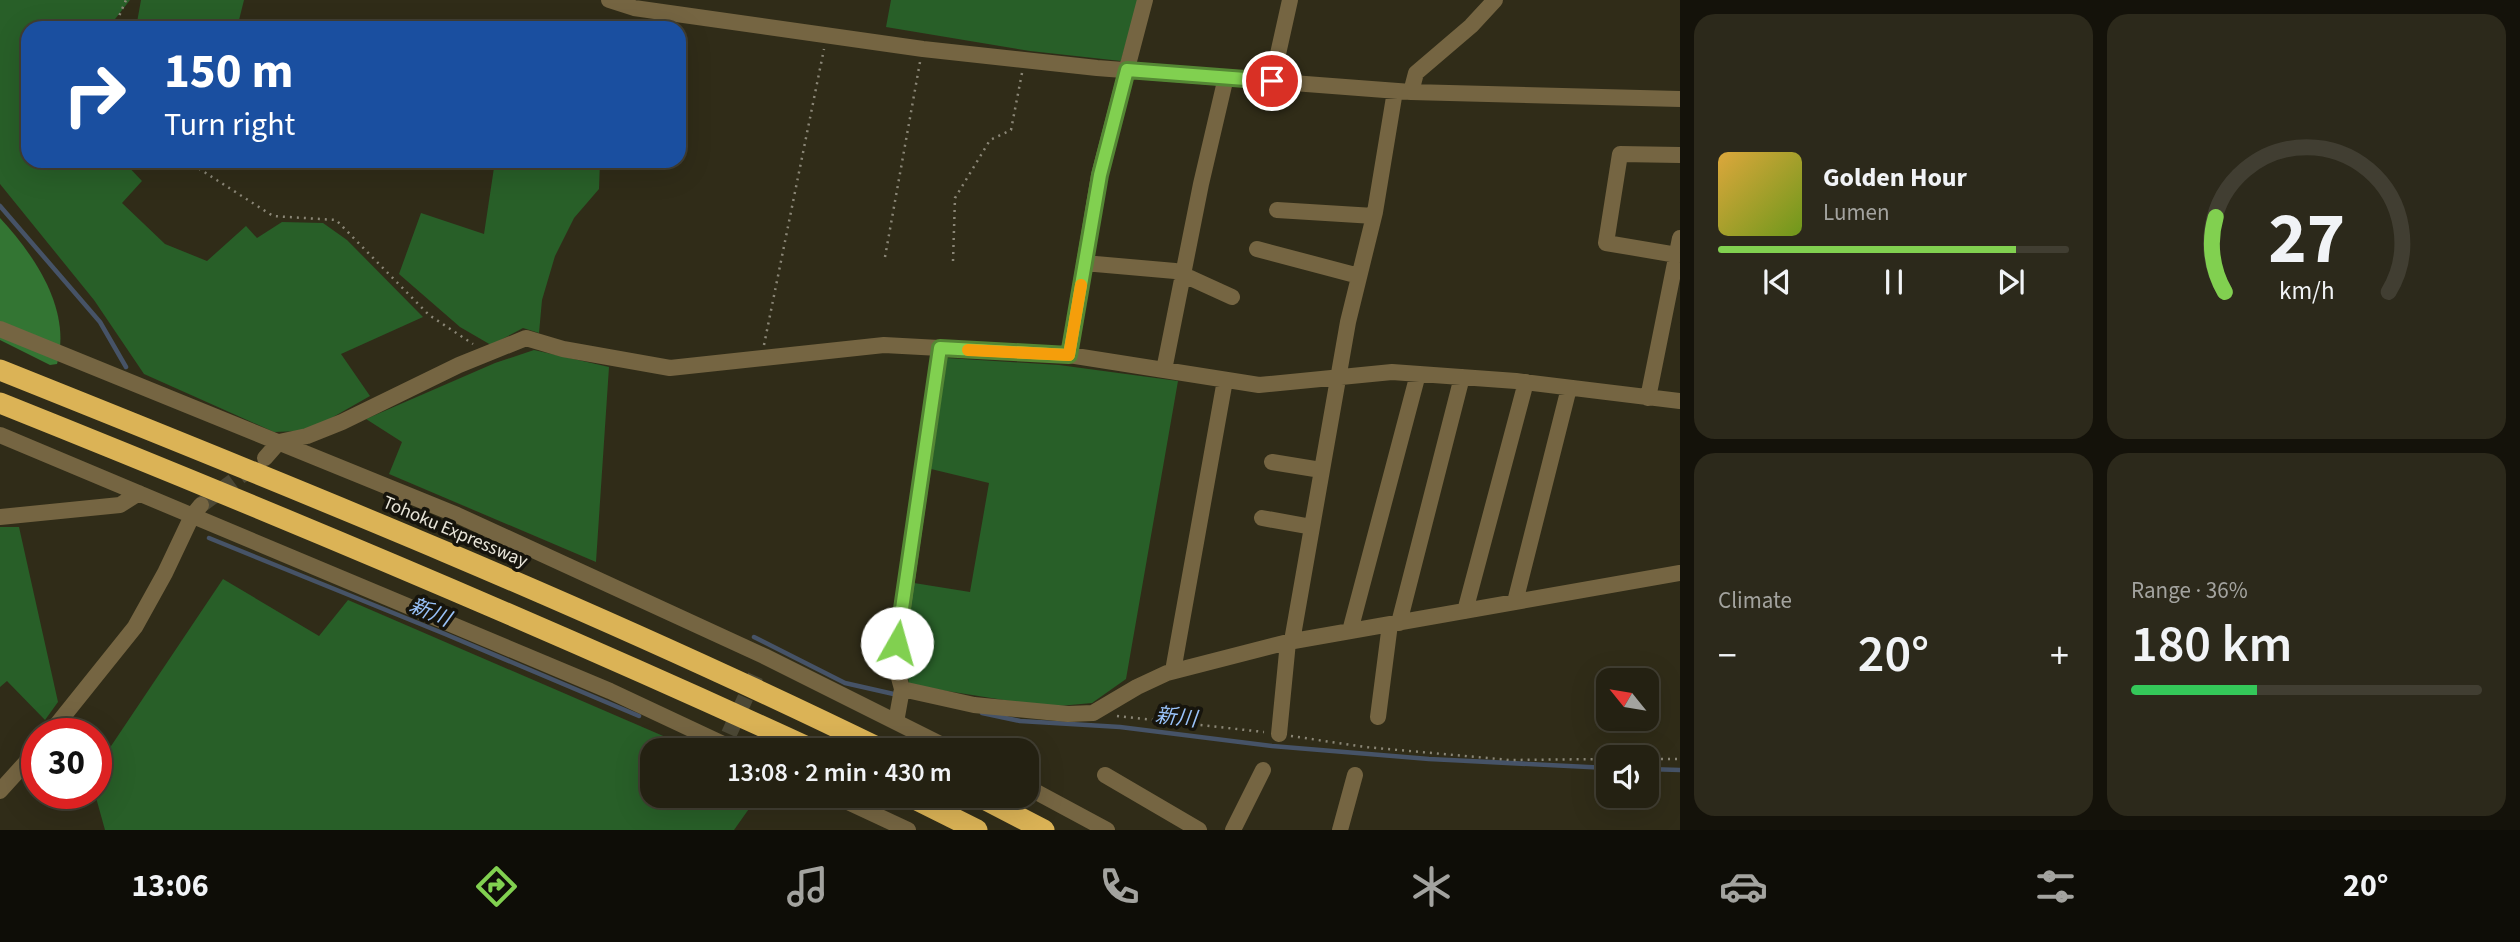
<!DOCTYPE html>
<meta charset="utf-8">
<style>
body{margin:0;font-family:"Source Sans 3","Noto Sans JP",sans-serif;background:#2c291b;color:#f1f3f6;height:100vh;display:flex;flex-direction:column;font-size:26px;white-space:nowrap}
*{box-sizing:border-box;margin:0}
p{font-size:23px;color:#a3a39f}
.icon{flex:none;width:38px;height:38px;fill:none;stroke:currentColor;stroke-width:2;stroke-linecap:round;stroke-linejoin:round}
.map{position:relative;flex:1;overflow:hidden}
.details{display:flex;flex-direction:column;gap:14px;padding:14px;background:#14120a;width:840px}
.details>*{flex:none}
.guide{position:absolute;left:21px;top:21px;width:665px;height:147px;border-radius:21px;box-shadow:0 7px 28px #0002,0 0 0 2px #413e32;background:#1a4fa0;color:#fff;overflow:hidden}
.needle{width:46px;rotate:300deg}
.tools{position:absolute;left:1596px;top:668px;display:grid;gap:14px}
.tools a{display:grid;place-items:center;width:63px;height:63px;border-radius:14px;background:#242112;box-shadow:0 7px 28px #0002,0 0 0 2px #413e32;font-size:35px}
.speed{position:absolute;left:21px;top:718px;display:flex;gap:14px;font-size:35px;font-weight:700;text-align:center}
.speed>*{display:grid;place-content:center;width:91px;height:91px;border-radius:50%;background:#242112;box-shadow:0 7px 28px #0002,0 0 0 2px #413e32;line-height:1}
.speed .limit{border:10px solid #d22;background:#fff;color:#111}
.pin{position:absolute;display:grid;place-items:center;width:60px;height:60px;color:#fff;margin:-30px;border:4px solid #fff;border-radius:50%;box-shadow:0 2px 7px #0007}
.me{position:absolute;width:77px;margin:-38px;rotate:7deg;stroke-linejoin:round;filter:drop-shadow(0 0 5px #0008)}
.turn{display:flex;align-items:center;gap:24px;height:147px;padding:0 28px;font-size:32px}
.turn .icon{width:91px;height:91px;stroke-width:2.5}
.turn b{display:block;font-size:49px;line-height:60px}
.big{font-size:52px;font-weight:600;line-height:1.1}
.details .card{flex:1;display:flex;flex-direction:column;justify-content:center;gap:10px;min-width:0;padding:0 24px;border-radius:21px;background:#2c291b}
.details .dial{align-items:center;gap:0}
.dial svg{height:182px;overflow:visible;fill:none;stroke:#413e32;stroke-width:7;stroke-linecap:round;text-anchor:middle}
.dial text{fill:#f1f3f6;stroke:none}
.song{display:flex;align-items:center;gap:21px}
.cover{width:84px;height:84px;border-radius:10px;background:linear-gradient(135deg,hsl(40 70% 55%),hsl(80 70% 35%))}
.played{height:7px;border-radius:4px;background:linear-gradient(90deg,#81d050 85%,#413e32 85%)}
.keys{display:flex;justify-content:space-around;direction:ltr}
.heat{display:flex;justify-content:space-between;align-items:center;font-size:38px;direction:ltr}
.charge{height:10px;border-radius:5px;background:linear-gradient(90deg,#34c759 36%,#413e32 0)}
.details .tiles{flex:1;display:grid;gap:14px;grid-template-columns:repeat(2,1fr)}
.trip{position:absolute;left:640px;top:738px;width:399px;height:70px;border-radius:21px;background:#242112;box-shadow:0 7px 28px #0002,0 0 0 2px #413e32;font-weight:600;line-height:70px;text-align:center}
.tabs{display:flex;height:112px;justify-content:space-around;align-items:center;background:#0e0d07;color:#a3a39f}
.tabs .icon{width:49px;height:49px}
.tabs .on{color:#81d050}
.tabs b{font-size:32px;color:#f1f3f6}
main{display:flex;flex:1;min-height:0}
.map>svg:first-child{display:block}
</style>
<main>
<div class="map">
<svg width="1680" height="830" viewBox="0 0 1680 830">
<rect width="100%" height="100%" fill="#302c18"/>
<!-- green -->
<path fill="#285f28" d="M0,0H130L108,28H28V161H123L142,181L122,203L165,244L207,261L246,226L257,238L282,222L323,223L347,240L423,317L341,354L370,396L319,425L300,431L274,432L144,374L94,300L0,184Z
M141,0H244L237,28H136Z
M891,0H1138L1121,61L1030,51L886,27Z
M495,161H600L599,189L574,218L555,256L542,300L539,333L523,328L491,345L460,327L399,274L421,213L484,234Z
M534,350L609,367L596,562L389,474L402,442L366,419L495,363Z
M947,358L1059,365L1178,381L1126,679L1092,703L1048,707L909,685L902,625L914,583L970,592L989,483L931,469Z
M0,527H19L58,702L45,720L7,681L0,687Z
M223,579L319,636L348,600L698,751H653V796H758L734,830H105L95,794L97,767Z"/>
<!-- forest -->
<path fill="#337533" d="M0,218C35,256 72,310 57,364L50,365L0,340Z"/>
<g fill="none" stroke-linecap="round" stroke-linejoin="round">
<!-- stream -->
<path stroke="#465367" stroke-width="4.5" d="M0,206L100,322L126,367
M209,538L445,634L639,716
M754,637L845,683L898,695
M982,713L1020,721L1120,727L1272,746L1429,759L1608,768
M1647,769L1680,770"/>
<!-- minor-tunnel -->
<path stroke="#4c4835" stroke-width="16" stroke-dasharray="16 8" stroke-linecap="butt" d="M201,505L254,466
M729,734L758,670"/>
<!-- path -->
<path stroke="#8a8676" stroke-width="2.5" stroke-dasharray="2 5" stroke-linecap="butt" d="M114,28L126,0
M187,161L273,216L336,220L429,315L473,344
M885,257L920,62
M953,261L955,198L990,140L1011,130L1022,73
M764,345L824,49
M1117,716L1264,732
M1291,736L1365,747L1510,760L1608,759
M1647,759H1680"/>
<!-- minor -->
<path stroke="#756542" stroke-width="16" d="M609,0L634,8L923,49L1097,68L1411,92L1680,99
M1272,81L1290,0
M1411,92L1416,73L1471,26L1495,0
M1277,210L1374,216
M1257,249L1359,276
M1677,255L1606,243L1620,154L1680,155
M1084,263L1175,271L1232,297
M0,329L457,515L764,656L954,751
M1069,355L1099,175L1145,0
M1164,370L1201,184L1226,77
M1648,398L1680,238
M0,435L610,691L738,751
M265,458L279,442L307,436L342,422L459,365L526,338L563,349L670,368L884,345L1069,355L1259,385L1392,372L1516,381L1680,401
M1272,462L1321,470
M0,517L120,505L139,493
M1262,518L1312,527
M1515,602L1569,388
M1465,611L1526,382
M1399,623L1462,377
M1350,631L1418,374
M1292,641L1348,322L1375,212L1395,91
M1173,671L1225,380
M902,689L974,705L1068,714L1093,713L1137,687L1167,673L1288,642L1680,573
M1378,717L1390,624
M896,722L902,689L895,663L940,348
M50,733L135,627L165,573L192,516L201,505
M1279,734L1288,642
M1105,775L1199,830
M1027,787L1107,830
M0,791L37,750
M835,796L908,830
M1233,830L1263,770
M1340,830L1355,775"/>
<!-- highway -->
<path stroke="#dbb356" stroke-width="21" d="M0,370C298,489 597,610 885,751
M0,403C275,513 547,627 816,751
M909,796L977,830
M978,796L1044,830"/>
</g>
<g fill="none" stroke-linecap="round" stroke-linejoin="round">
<!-- route casing -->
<g stroke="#548734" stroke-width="18">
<path id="route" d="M897,643L940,348L1069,355L1100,175L1127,70L1272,81"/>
</g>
<!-- route -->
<use href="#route" stroke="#81d050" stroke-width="12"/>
<!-- slow -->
<path stroke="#f59e0b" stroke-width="12" d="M968,350L1069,355L1081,285"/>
</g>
<g text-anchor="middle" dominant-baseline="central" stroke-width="7" stroke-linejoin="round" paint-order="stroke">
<!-- street labels -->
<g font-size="19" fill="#e8e5d9" stroke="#16140c">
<text transform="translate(455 532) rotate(23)">Tohoku Expressway</text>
</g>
<!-- water labels -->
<g font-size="21" font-style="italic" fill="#99c2f9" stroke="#16140c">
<text transform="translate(430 612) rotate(22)">新川</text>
<text transform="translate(1176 717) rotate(6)">新川</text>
</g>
</g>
</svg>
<div class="tools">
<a><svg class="needle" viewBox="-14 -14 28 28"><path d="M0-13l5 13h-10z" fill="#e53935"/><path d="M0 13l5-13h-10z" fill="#a3a39f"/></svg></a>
<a><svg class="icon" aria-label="sound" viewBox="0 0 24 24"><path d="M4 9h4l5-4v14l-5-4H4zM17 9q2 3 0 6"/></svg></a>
</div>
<div class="speed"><div class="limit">30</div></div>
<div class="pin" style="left:1272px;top:81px;background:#d93025"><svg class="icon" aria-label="arrive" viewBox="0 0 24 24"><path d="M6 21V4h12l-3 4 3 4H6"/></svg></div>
<svg class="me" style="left:897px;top:643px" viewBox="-20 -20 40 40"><circle r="19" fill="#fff"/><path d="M0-13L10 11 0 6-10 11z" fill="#81d050"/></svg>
<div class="trip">13:08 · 2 min · 430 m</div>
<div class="guide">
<div class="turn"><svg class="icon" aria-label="right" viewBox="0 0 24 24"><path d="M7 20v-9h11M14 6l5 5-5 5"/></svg><div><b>150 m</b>Turn right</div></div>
</div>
</div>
<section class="details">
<div class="tiles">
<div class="card">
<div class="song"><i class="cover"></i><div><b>Golden Hour</b><p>Lumen</p></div></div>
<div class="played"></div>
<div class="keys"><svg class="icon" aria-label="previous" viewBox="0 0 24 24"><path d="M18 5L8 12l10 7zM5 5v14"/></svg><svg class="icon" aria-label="pause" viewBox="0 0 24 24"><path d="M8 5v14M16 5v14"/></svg><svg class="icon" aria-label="next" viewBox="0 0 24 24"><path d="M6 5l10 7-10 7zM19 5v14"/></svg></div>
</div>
<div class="card dial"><svg viewBox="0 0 100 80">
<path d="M14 69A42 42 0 1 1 86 69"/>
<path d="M14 69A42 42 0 0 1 10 36" stroke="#81d050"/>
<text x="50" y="56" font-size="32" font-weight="700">27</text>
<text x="50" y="72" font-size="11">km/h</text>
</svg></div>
<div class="card"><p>Climate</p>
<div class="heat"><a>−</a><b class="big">20°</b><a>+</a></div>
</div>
<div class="card"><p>Range · 36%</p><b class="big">180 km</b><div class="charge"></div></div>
</div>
</section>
</main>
<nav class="tabs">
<b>13:06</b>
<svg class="icon on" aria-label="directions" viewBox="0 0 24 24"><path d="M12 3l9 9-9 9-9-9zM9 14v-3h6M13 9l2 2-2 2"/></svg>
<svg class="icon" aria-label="music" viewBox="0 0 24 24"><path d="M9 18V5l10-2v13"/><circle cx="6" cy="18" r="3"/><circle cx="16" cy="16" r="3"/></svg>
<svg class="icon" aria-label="phone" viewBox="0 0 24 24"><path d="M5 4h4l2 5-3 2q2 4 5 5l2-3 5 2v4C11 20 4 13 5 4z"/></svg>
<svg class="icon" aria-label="climate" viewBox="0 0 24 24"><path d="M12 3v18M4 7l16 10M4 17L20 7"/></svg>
<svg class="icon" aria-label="car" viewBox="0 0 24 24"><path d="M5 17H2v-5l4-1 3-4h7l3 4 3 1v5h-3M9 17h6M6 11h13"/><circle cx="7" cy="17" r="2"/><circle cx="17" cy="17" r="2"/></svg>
<svg class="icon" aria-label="filters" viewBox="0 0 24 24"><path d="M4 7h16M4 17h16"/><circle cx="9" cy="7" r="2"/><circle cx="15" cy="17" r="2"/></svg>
<b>20°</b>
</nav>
